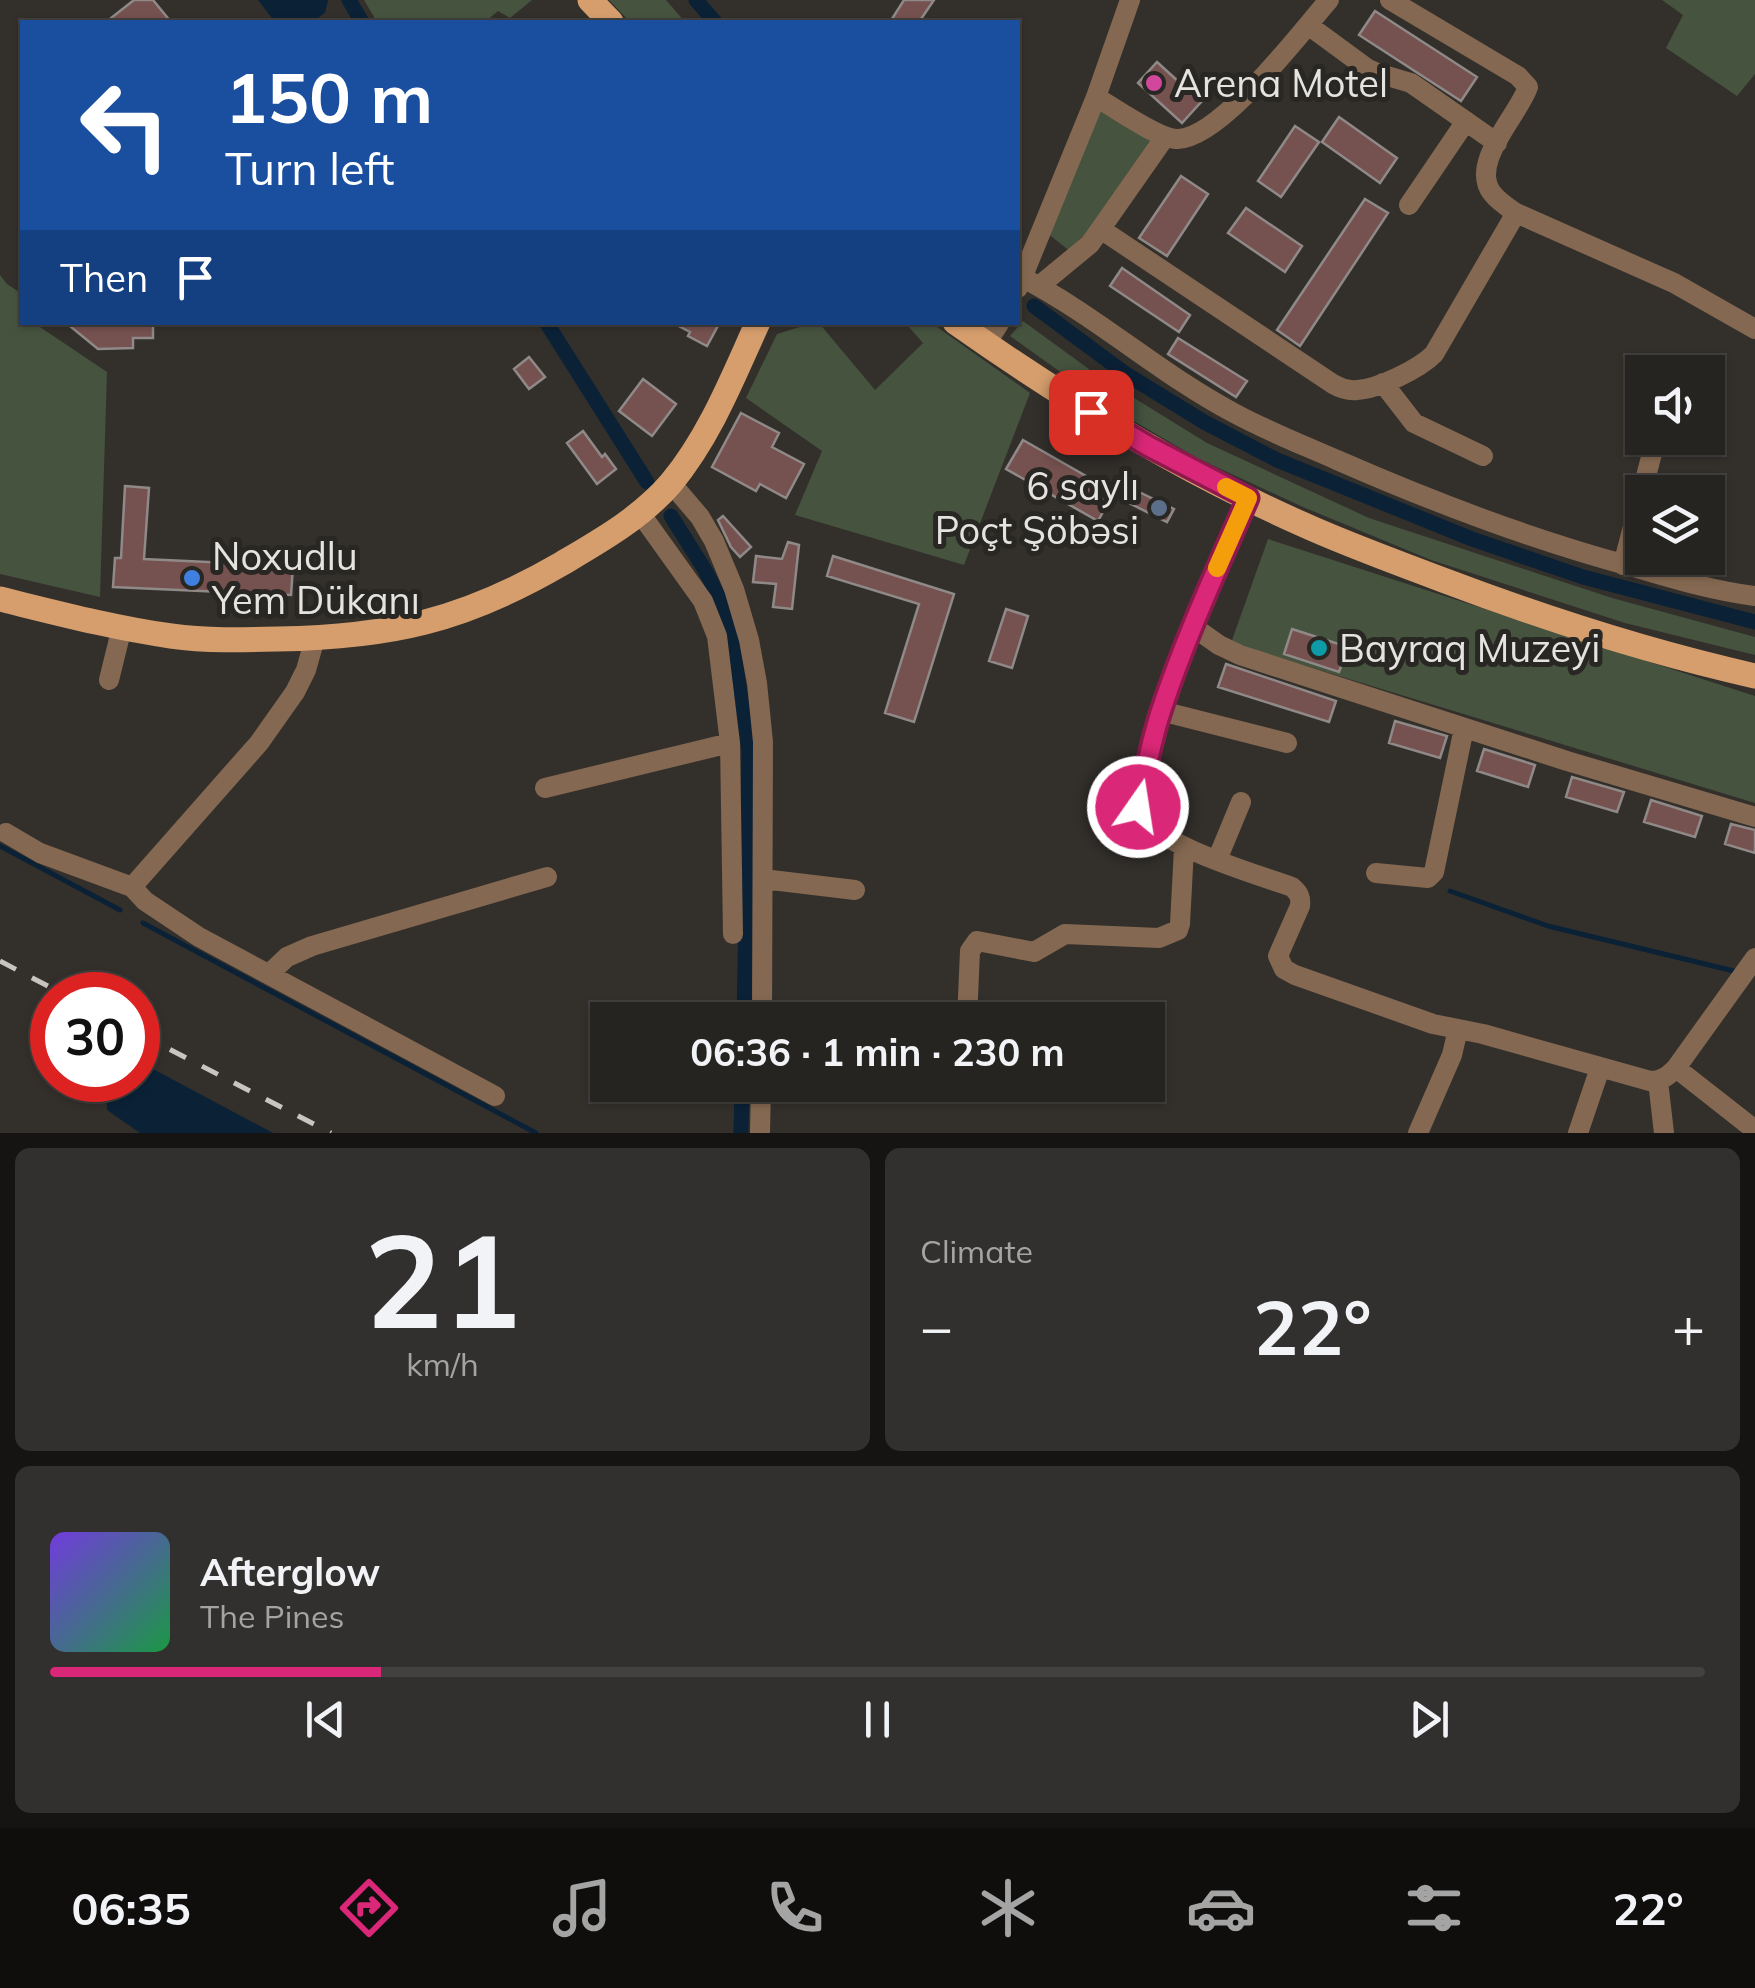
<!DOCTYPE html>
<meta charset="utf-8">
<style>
body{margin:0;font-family:Mulish,sans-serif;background:#32302e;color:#f1f3f6;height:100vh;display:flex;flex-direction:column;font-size:38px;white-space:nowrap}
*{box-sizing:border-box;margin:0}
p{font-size:32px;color:#a4a4a5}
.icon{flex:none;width:55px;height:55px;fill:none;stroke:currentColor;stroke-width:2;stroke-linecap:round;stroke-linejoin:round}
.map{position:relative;height:1133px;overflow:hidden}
.details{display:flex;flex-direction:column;gap:15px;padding:15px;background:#151412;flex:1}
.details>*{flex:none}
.hud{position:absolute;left:20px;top:20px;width:1000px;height:305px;border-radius:0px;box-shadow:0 2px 8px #0004,0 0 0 2px #42413f;background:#1a4fa0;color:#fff;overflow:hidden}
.controls{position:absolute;left:1625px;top:355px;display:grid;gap:20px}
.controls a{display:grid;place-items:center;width:100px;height:100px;border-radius:0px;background:#262421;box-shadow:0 2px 8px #0004,0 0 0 2px #42413f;font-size:50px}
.speed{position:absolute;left:30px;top:972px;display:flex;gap:20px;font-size:50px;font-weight:700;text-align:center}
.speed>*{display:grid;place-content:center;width:130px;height:130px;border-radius:50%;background:#262421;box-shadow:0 2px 8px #0004,0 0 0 2px #42413f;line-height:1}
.speed .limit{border:15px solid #d22;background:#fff;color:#111}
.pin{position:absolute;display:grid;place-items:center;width:85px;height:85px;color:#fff;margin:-42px;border-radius:20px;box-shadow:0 5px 15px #0006}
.me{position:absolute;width:110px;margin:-55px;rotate:13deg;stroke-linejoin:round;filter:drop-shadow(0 0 8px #0008)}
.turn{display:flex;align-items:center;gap:35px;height:210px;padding:0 40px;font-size:45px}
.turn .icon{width:130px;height:130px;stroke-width:2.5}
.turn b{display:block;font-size:70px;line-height:85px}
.then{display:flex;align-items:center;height:95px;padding:0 40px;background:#0003;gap:20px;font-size:38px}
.big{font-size:75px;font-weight:700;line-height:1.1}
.details .tile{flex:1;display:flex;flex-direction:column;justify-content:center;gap:15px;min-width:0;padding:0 35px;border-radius:15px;background:#32302e}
.details .dial{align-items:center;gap:0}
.dial b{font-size:130px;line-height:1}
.song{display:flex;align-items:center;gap:30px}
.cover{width:120px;height:120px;border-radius:15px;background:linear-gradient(135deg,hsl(260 70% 55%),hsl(140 70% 35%))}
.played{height:10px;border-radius:5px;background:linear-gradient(90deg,#db2777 20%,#42413f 20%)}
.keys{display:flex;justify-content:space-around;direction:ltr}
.heat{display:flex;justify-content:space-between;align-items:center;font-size:55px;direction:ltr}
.details .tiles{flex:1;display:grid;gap:15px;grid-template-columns:1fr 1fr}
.tile:last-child{grid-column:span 2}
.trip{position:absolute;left:590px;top:1002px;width:575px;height:100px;border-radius:0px;background:#262421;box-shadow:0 2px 8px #0004,0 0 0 2px #42413f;font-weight:700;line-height:100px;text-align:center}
.dock{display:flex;height:160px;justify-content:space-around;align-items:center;background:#0f0e0d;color:#a4a4a5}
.dock .icon{width:70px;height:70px}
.dock .active{color:#db2777}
.dock b{font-size:45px;color:#f1f3f6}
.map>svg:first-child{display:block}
</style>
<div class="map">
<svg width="1755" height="1133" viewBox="0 0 1755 1133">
<rect width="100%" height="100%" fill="#33302c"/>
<!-- green -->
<path fill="#45533f" d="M364,0H532L510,18L498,11L485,22H377Z
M609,0H666L685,22H630Z
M1662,0H1755V74L1737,96L1666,48L1683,15Z
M1100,111L1152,141L1097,226L1071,252L1047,233Z
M0,275L7,284L22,294V322L34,323L107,372L100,597L0,574Z
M1023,321L1097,375L1207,443L1369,518L1612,598L1755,637V655L1625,623L1431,560L1303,507L1199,459L1108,406L1010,336Z
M813,323H819L875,390L923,343L908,326L911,323L930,322L1030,393L964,565L795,515L822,451L746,398L777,334Z
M1268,539L1755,696V803L1231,643Z"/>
<!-- water -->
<path fill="#0b2136" d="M258,0H328L325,13L312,22H275Z
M138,1061L273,1133H140L107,1110L106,1080H138Z"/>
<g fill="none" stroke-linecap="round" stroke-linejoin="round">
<!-- stream -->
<path stroke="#0b2136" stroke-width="5" d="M0,846L120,910
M1450,891L1548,926L1734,971
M143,923L536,1133"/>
<!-- canal -->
<path stroke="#0b2136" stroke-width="15" d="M349,0L362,22
M696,0L715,22
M1034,306L1126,374L1204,422L1277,460L1472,539L1583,577L1755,622
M546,322L647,482
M671,516L705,570L722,603L731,635L749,750L744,1020
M741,1133L742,1085"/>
</g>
<!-- building -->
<path fill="#75514f" stroke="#8f8988" stroke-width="2.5" d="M134,0H153L171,22H106Z
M904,0H934L919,22H890Z
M1375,11L1477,77L1461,101L1359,35Z
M1157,62L1201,102L1182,123L1138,83Z
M1339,117L1397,158L1380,183L1322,142Z
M1295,126L1319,142L1281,197L1258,181Z
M1181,176L1208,194L1167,256L1139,238Z
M1365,199L1388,213L1300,346L1277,330Z
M1246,208L1302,246L1285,272L1228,233Z
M1122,268L1190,315L1179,332L1110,286Z
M65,322H153V338H133V348L98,349Z
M671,322H720L707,346L688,336L690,332Z
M1178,338L1247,381L1236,397L1168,354Z
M529,357L545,377L529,389L514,369Z
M643,379L676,404L652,436L619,411Z
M741,413L779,433L772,447L804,464L786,498L760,484L756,491L712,467Z
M583,431L602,457L605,454L616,469L597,484L567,443Z
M1023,440L1114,492L1098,521L1006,469Z
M125,486L149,488L144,559L293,566L291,595L113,587L115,558H121Z
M1135,490L1174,509L1167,522L1129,503Z
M723,516L751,547L740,557L731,547L718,520Z
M788,542L799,545L792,609L773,607L776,584L753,582L756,556L782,559Z
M833,556L954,594L914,722L885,713L919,604L827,576Z
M1006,609L1028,616L1012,668L989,661Z
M1292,629L1348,647L1339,672L1284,654Z
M1226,664L1336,701L1329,722L1218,687Z
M1395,721L1447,736L1440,758L1389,743Z
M1484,749L1535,765L1528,787L1477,771Z
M1572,777L1624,792L1617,812L1566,797Z
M1651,800L1702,816L1695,837L1644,822Z
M1731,824L1755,830V853L1725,844Z"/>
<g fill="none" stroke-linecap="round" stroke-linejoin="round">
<!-- minor -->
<path stroke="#846851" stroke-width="20" d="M1390,0L1518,76L1528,87C1518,116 1469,163 1492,193C1498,201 1507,207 1516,213L1674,283L1755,329
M1308,25L1368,69L1377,73L1411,83L1497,143
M1096,97C1113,107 1160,140 1178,139C1221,138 1300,33 1329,0
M1409,205L1466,121
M1102,230L1333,384C1340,388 1348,391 1357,390C1378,389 1419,369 1434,354L1516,213
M1023,278C1097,316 1160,374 1234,413C1267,431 1303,445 1337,460C1433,502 1529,539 1630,566C1671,578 1713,591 1755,596
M1039,286L1090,244L1165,137
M1018,288L1096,97L1130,0
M986,344L1000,322
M1383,383L1414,423L1483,456
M671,483L700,517L714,541L734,589L749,640L757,683L763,742L762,1020
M1248,498L1192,626L1219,645L1240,655L1567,761L1755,817
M640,513L703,601L717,636L730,743L733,934
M1623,565L1656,438
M1192,626L1161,711L1138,807C1147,844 1257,874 1292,887C1299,893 1301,897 1300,906L1278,956L1284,969L1295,975L1433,1024L1483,1034L1650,1081C1662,1081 1668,1076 1676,1068L1755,958
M109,680L122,627
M1161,711L1287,743
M545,788L730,743
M6,833L40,853L132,887L145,901L199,937L495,1096
M1217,860L1241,802
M1376,873L1428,878L1434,872L1464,728
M763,879L855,890
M132,887L259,743L295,692L306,670L315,638
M269,974L287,957L312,946L547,877
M967,1020L970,951L977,941L1034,952L1065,934L1159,938L1178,930L1180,924L1184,848
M1676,1068L1755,1130
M1658,1081L1664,1133
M760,1133L761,1085
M1418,1133L1452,1055L1458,1029
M1578,1133L1600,1068"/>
<!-- major -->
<path stroke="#d69e6d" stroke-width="25" d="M590,0L611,22
M955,322C1064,399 1180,470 1302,524C1348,545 1396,562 1443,580C1546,619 1648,652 1755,676
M0,599C57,613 114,628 171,636C207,641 242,640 278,639C390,637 463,621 561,564C600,541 641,518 671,483C710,436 733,377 758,322"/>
<!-- rail -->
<path stroke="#c6c5c1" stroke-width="5" stroke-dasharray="18 18" stroke-linecap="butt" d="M0,961L65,995
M138,1033L331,1133"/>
</g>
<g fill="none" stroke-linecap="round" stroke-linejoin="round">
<!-- route casing -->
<g stroke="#8e194d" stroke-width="25">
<path id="route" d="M1091,412L1148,446L1248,498C1218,567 1186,636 1162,708C1151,740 1145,774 1138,807"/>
</g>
<!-- route -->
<use href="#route" stroke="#db2777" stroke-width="18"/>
<!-- slow -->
<path stroke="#f59e0b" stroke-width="18" d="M1217,568L1248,498L1226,487"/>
</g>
<!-- markers -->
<circle fill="#d1479c" stroke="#292723" stroke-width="4" cx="1154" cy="83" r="10"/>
<circle fill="#5c6f8a" stroke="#292723" stroke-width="4" cx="1159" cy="508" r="10"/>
<circle fill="#3f7fe0" stroke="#292723" stroke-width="4" cx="192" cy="578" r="10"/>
<circle fill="#0f9aa8" stroke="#292723" stroke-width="4" cx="1319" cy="648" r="10"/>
<g text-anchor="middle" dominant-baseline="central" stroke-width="10" stroke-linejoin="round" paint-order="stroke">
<!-- poi labels -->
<g font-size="38" fill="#e4e3e0" stroke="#292723" text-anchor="start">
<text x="1174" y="83">Arena Motel</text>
<text x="1139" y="486" text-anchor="end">6 saylı<tspan x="1139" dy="44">Poçt Şöbəsi</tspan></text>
<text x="212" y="556">Noxudlu<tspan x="212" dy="44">Yem Dükanı</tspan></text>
<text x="1339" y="648">Bayraq Muzeyi</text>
</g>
</g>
</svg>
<div class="controls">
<a><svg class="icon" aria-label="sound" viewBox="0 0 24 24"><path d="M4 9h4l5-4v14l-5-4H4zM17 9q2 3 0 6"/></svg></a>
<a><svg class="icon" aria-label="layers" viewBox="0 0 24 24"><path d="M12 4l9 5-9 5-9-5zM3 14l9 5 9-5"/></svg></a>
</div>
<div class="speed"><div class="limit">30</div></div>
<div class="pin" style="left:1091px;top:412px;background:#d93025"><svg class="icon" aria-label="arrive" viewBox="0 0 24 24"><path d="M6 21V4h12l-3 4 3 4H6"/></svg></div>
<svg class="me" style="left:1138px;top:807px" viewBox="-20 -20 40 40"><circle r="17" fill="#db2777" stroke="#fff" stroke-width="3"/><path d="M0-11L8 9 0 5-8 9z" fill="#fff"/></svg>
<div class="trip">06:36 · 1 min · 230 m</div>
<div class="hud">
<div class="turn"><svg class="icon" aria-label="left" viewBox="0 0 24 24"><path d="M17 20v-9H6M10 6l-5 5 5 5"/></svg><div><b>150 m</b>Turn left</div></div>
<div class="then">Then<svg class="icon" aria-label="arrive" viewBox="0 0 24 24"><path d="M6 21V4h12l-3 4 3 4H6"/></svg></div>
</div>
</div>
<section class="details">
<div class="tiles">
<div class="tile dial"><b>21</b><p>km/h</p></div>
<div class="tile"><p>Climate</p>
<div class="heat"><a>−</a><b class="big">22°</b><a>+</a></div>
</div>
<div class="tile">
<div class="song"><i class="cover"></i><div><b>Afterglow</b><p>The Pines</p></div></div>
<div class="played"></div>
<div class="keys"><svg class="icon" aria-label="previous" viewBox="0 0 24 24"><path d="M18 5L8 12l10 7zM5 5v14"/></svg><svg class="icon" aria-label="pause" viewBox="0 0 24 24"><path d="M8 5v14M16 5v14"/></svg><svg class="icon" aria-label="next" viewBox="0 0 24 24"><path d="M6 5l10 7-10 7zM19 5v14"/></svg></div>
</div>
</div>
</section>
<nav class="dock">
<b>06:35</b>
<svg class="icon active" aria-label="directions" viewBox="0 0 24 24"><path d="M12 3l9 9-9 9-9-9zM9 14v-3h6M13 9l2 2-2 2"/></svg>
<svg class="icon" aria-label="music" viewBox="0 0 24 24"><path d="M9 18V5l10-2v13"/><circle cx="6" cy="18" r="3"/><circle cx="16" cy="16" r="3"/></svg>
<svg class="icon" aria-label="phone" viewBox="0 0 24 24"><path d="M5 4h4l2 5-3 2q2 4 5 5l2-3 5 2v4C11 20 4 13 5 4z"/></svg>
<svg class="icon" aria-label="climate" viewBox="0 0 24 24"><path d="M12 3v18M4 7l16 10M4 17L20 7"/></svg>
<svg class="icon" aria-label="car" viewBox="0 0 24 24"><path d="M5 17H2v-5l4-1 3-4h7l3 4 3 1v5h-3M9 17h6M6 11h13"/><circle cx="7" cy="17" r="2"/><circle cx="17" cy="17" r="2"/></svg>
<svg class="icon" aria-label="filters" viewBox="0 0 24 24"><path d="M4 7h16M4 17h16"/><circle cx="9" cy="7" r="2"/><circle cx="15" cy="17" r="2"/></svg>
<b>22°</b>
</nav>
